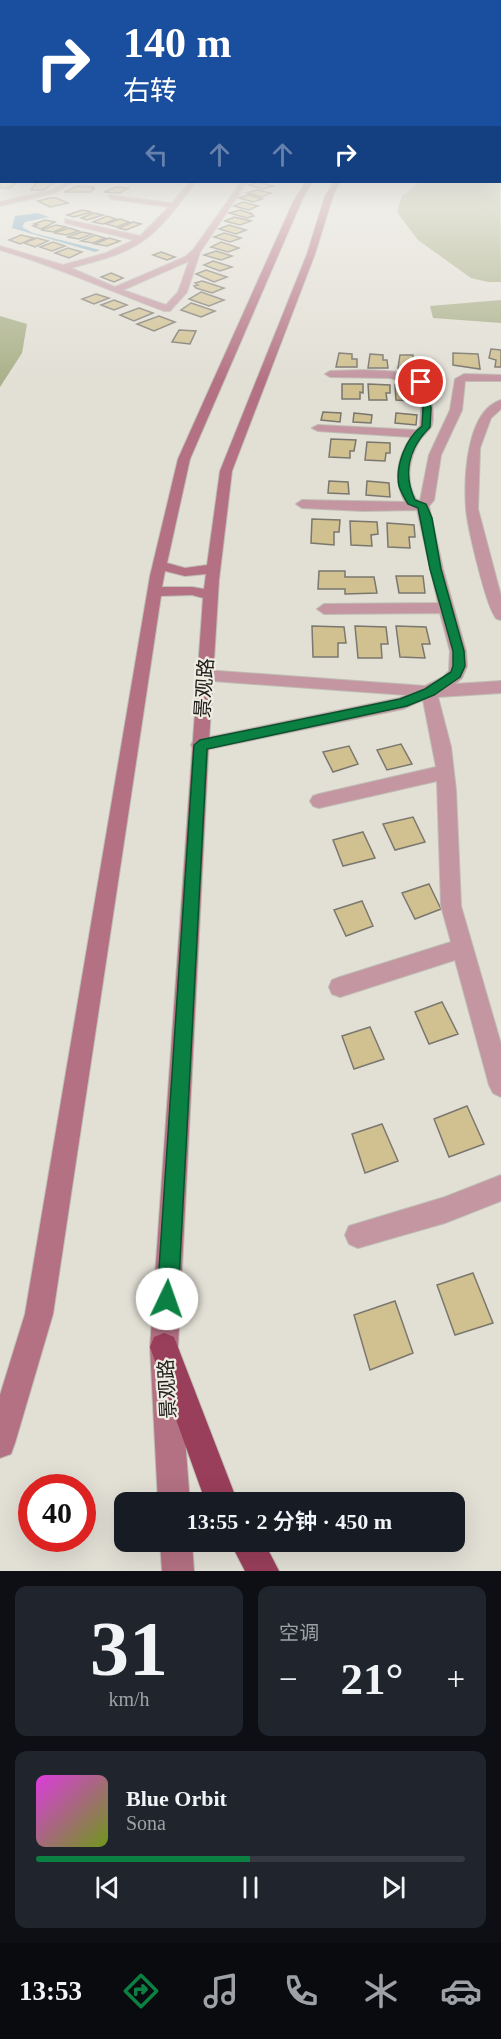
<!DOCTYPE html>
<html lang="zh">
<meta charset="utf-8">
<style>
body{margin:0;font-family:"Times New Roman","Noto Sans SC",serif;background:#20242c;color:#f1f3f6;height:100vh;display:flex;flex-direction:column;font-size:22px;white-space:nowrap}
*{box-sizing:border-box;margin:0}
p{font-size:20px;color:#9ea1a6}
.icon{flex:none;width:33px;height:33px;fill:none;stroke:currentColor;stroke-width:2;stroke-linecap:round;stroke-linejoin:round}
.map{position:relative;height:1571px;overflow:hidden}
.details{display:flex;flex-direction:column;gap:15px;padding:15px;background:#0d0f14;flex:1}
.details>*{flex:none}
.hud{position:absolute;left:0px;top:0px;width:501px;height:183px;box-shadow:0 6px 24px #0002;background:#1a4fa0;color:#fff;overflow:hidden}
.speed{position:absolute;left:18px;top:1474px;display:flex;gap:12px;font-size:30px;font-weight:700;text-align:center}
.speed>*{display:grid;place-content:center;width:78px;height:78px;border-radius:50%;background:#171b24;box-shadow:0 6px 24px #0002;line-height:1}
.speed .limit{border:9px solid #d22;background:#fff;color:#111}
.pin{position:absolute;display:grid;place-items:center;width:51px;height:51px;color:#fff;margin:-26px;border:3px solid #fff;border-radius:50%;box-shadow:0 2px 6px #0007}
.me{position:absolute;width:66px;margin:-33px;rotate:3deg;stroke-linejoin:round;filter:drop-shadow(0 0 4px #0008)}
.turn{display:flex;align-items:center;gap:21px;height:126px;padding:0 24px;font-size:27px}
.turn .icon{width:78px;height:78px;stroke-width:2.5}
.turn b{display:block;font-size:42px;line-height:51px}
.lanes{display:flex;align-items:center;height:57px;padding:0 24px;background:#0003;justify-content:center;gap:30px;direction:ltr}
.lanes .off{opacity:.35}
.big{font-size:45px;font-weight:600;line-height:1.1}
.details .tile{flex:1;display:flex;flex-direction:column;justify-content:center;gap:9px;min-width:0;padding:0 21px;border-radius:12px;background:#20242c}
.details .dial{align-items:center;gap:0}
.dial b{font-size:78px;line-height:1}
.song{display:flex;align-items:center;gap:18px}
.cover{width:72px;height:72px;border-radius:9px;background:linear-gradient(135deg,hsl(300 70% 55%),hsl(80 70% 35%))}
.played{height:6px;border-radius:3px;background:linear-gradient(90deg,#0b8043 50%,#363941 50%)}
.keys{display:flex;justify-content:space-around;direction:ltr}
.heat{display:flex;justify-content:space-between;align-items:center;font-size:33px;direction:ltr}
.details .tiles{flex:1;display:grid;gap:15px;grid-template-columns:1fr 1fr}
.tile:last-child{grid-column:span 2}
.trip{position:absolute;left:114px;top:1492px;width:351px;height:60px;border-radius:12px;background:#171b24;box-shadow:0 6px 24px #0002;font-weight:600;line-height:60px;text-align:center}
.menu{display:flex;height:96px;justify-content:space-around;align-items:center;background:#090b0e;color:#9ea1a6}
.menu .icon{width:42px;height:42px}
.menu .current{color:#0b8043}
.menu b{font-size:27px;color:#f1f3f6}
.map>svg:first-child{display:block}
</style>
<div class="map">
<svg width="501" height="1571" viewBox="0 0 501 1571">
<rect width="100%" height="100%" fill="#e2dfd5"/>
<!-- green -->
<path fill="#aab089" d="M500,163L501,282H488L471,278L418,240L397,212L402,196L420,182H500Z
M501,300V323L433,318L430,306Z
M0,316L27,324L22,353L0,387Z"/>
<!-- water -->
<path fill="#74a3c0" d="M38,213L49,217L25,222L22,227L33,233L100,250L95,252L12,228L15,216Z"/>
<!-- building -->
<path fill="#d1c191" stroke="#7a776f" stroke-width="1.5" d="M1,182H15L14,183H16L10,188H1Z
M258,182L273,186L263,189L249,185Z
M36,183L42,182L53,183L44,190H31Z
M77,186L94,187L92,189H94L90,192H64Z
M116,187L128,188L120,193L104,192Z
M257,190L271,193L262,197L247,193Z
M248,195L262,199L253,202L239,198Z
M50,198H56L68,203L50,207L38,201Z
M243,202L258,206L249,210L234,206Z
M82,210L92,212L74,217L67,215Z
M240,210L253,214H251L254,216L247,218L229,213Z
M94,213L103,215L87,220L81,218Z
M107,216L116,219L103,224L93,222Z
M234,217L251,221L240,225L225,221Z
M120,219L129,222L117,227L106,224Z
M45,220L55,222L41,229L33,226L37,225L34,224Z
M133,222L141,224L126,230L119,228Z
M56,225L66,227L53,232L41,230Z
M229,225L246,230L236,234L219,229Z
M69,228L79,231L66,235L54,233Z
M82,232L92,234L79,239L67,237Z
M224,233L241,238L230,242L214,237Z
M21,235L34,238L20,244L9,240Z
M95,235L105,238L93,243L81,241Z
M37,238L48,241L35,247L24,243Z
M109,238L120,241L107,246L95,244Z
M53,242L65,246L52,251L40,247Z
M221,242L239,248L228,252L211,247Z
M68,248L82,252L69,258L55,253Z
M216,251L232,256L221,260L204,255Z
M161,252L175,257L167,260L153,255Z
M213,261L232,267L220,271L204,265Z
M206,270L227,277L214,282L196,274Z
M111,273L123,278L114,282L101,277Z
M202,281L224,288L212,293L196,288L194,286L198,285L195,283Z
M201,292L224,300L209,306L189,299Z
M96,294L109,298L94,304L82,299Z
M114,300L127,305L114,310L101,305Z
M191,303L215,311L201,317L181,310Z
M139,308L153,313L134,321L120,315Z
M159,316L175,322L154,331L137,324Z
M179,330L196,331L190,344L172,342Z
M491,349L501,350V367H495L496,360L489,358Z
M339,353L352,354V359H357V367H336Z
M453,353L478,354L480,369L453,365Z
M370,354L383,355V360H387L388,368H368Z
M400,355H413V361H418L420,369L398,368Z
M342,384H363V393L360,392V399H342Z
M368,384L390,385V393H386L387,400H369Z
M395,385L416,386L417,394H412L413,401L396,400Z
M323,412L341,413L340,422L321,420Z
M354,413L372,415L371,423L353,422Z
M396,413L417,415L416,425L395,423Z
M331,439L356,440L354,451H350V458L329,457Z
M367,442L390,443V453H386L385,461L365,460Z
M329,481L348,482L349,494L328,493Z
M367,481L389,483L390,497L366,495Z
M312,519L340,520L339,532H334V545L311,543Z
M350,521L377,522L378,534L371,535L372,546L351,545Z
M387,523L414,525L415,537H409L410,548L388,547Z
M319,571H345V577H374L377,593L345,594V589H318Z
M396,576H423L425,593H399Z
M312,626L344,627L346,643H338V657H313Z
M355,626L386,627L388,644H381L382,658H358Z
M396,626L426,627L430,644H422L425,658L400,657Z
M401,744L412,764L387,770L377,750Z
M349,746L358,764L333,772L323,752Z
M413,817L425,842L395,850L383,824Z
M363,832L375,858L343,866L333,840Z
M429,884L441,909L415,919L402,893Z
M362,901L373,926L346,936L334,910Z
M442,1002L458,1034L429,1044L415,1012Z
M370,1027L384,1059L354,1069L342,1036Z
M467,1106L484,1144L449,1157L434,1119Z
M382,1124L398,1161L365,1173L352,1134Z
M473,1273L493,1323L455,1335L437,1285Z
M395,1301L413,1353L370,1370L354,1315Z"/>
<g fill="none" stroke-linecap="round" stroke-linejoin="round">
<!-- street casing -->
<g stroke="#bfbdb4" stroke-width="2">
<path id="street" d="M66,182H73L55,193L0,206V202L51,190Z
M190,182H196C180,202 165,225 144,240C122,256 96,261 71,268L115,287L185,257L193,250L241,182H247L200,252L187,292L170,311H164C109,291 56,266 0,250V246L63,265L106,253L134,240L65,223V219L140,236L169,207L111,199L108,195L172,203ZM189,261L178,292L166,305L123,290Z
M364,370C384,371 411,370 426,383C430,396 435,411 432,425C430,431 423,435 420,440C409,458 405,481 416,499L420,501L429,455L450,410L455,379L464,374L501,375V381H465L462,410L441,455L434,500L429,506L443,569L466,651L467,666L462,678L455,684L501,681V693L438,697L451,747L456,790L461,906L501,1044V1097L493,1093L489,1085L455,960L340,997L332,994L329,987L332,980L340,977L451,942L441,906L437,781L319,808L313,806L310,801L313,796L319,794L436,767L423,700L403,709L200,751L194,750L191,745L194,740L200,739L399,698L406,695L199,680L197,676L199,672L205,670L425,686L443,677L449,671L450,651L440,613L324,614L317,609L324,604L438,603L417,510L363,511L302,508L296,504L302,500L405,502C393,481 397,457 411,437L318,431L312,428L318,425L416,430L420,426L421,408L416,385L390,378L330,377L325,374L330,371Z
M501,400V409L491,418L480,448L478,509L501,596V620C496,619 496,619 494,615C485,600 467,526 466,508C464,478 466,411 501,400Z
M501,1175V1201L445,1223L358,1248L349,1244L345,1235L349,1226L445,1197Z"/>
</g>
<!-- secondary casing -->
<g stroke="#bfbdb4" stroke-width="2">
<path id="secondary" d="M306,182H312L302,200L190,459L167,563L185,568L207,565L220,471L307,254L325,196L334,182H340L333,196L315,254L232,471L219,580L208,758L178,1347L190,1503H158L150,1347L203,598L192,595L161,596L53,1314L15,1443L11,1454L0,1458V1395L25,1314L150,576L178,459L294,200ZM165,571L185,576L206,574L204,589L192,587H162Z
M160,1542H192L194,1571H162Z"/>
</g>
<!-- highway casing -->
<g stroke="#bfbdb4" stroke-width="2">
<path id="highway" d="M164,1333L174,1337L238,1503H206L150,1347L154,1337Z
M230,1542H264L279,1571H245Z"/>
</g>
<!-- street -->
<use href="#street" fill="#c396a1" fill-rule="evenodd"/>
<!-- secondary -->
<use href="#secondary" fill="#b37183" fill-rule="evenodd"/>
<!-- highway -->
<use href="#highway" fill="#993e5b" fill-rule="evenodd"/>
</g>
<!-- sky -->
<linearGradient id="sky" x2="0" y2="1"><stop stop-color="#79add8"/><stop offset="0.43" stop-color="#f2f1ec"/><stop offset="1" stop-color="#f2f1ec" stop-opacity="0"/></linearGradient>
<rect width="501" height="383" fill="url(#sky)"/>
<!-- route -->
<path fill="#0b8043" stroke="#07532c" stroke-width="1.5" d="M418,381L425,382L431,408L430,427C410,447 402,472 415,500L426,504L432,518L441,569L464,651L465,666L460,677L434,695L407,706L207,749L178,1299L175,1307L167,1310L160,1307L157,1299L194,745L200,740L400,699L425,689L451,672L453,666V651L430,569L418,508L408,504C405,499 401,492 399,486C395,466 406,438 422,426L423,408Z"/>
<g text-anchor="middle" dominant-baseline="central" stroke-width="4.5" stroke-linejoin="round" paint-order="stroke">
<!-- street labels -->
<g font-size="20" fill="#21201d" stroke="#efece2">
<text transform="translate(204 688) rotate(-86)">景观路</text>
<text transform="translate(167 1389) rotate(-93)">景观路</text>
</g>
</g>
</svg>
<div class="speed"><div class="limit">40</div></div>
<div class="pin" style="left:421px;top:382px;background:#d93025"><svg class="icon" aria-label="arrive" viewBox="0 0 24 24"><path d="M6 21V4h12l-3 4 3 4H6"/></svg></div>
<svg class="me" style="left:167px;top:1299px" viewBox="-20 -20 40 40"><circle r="19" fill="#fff"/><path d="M0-13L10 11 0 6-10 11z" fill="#0b8043"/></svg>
<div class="trip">13:55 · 2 分钟 · 450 m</div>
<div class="hud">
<div class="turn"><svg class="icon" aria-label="right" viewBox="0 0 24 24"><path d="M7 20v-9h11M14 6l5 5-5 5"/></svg><div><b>140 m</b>右转</div></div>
<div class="lanes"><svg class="icon off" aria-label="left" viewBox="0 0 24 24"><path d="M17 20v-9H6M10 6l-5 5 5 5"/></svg><svg class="icon off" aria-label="ahead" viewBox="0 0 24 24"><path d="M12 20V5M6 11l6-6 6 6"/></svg><svg class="icon off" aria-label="ahead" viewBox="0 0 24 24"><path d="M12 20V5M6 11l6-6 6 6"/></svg><svg class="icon" aria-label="right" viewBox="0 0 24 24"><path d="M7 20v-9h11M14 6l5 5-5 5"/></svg></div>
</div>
</div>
<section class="details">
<div class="tiles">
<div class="tile dial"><b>31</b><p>km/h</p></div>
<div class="tile"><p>空调</p>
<div class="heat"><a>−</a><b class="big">21°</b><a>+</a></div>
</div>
<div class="tile">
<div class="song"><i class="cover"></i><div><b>Blue Orbit</b><p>Sona</p></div></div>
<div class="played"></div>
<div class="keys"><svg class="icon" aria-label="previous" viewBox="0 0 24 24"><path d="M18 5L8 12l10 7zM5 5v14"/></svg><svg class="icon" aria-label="pause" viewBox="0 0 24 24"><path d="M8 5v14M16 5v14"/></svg><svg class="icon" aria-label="next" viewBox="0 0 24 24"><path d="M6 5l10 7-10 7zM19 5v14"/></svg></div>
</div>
</div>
</section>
<nav class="menu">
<b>13:53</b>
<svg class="icon current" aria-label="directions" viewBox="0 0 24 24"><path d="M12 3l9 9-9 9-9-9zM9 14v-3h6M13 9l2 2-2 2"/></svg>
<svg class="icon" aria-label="music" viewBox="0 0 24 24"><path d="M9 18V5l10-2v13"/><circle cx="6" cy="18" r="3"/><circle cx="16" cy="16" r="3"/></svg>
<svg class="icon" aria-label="phone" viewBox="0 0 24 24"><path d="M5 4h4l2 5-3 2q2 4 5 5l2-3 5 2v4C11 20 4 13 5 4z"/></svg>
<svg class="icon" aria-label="climate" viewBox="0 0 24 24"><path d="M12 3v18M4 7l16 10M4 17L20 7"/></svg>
<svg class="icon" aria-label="car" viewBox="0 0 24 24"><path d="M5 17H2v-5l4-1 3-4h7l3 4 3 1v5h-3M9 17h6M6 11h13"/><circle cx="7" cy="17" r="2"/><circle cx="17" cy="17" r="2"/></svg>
</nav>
